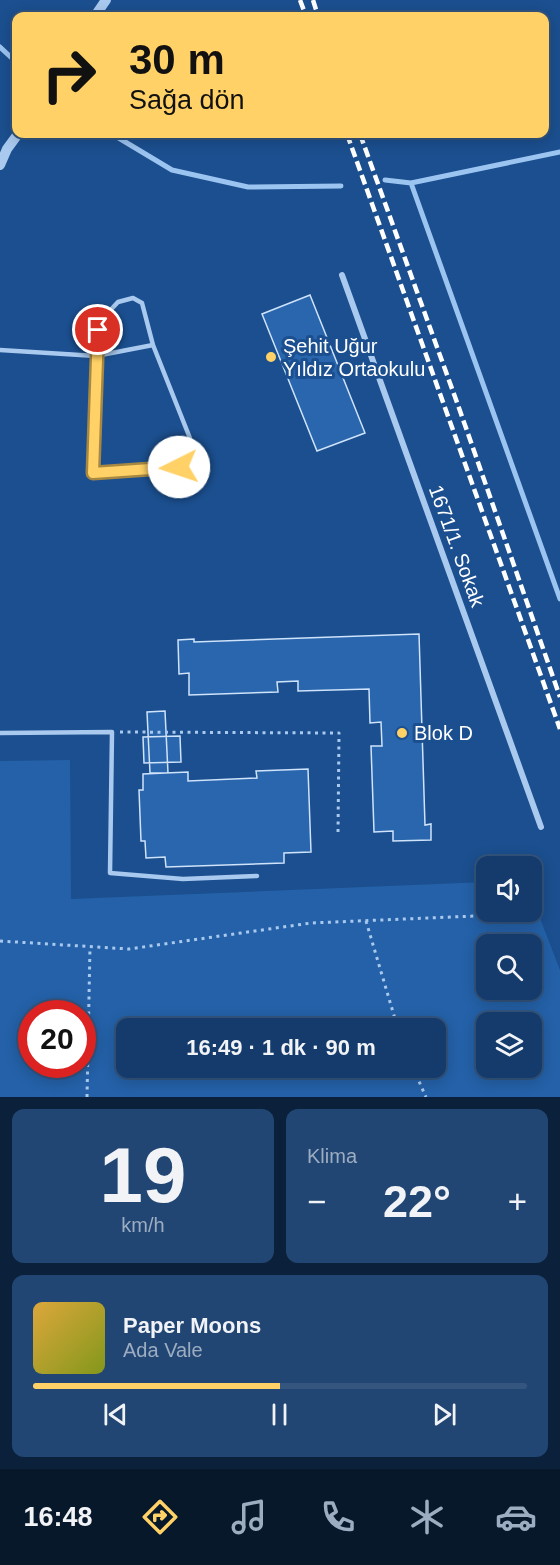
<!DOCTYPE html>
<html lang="tr">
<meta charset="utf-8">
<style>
body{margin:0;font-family:Helvetica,sans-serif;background:#214673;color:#f1f3f6;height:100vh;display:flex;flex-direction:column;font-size:22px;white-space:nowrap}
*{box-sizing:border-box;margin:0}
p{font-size:20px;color:#9dadc1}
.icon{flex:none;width:33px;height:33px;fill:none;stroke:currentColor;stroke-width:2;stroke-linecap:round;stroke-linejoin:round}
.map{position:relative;height:1097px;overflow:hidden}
.drawer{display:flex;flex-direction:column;gap:12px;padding:12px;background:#0b203b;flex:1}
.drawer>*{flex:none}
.top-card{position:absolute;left:12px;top:12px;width:537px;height:126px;border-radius:12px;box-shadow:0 3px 15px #0003,0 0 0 2px #33557e;background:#ffd166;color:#111;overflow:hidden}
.controls{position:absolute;left:476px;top:856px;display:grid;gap:12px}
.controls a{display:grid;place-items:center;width:66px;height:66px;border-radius:12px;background:#143b6b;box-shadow:0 3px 15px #0003,0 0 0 2px #33557e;font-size:30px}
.speed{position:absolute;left:18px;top:1000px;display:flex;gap:12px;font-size:30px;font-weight:700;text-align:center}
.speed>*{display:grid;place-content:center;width:78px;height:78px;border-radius:50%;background:#143b6b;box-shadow:0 3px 15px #0003,0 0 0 2px #33557e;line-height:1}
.speed .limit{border:9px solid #d22;background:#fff;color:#111}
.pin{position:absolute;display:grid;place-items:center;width:51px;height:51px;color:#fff;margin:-26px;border:3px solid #fff;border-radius:50%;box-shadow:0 2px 6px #0007}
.me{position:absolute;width:66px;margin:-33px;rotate:266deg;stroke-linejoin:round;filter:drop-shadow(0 0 4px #0008)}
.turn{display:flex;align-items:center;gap:21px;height:126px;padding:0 18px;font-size:27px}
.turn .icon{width:78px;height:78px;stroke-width:2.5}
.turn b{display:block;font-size:42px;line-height:51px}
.big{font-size:45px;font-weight:700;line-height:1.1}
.drawer .tile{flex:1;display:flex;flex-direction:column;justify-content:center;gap:9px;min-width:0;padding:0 21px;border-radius:12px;background:#214673}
.drawer .dial{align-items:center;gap:0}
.dial b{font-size:78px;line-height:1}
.song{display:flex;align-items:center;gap:18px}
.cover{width:72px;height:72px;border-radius:9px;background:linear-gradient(135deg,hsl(40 70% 55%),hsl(70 70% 35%))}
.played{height:6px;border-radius:3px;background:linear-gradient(90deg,#ffd166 50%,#33557e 50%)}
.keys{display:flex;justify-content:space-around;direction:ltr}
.heat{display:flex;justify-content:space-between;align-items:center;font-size:33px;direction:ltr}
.drawer .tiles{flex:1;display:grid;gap:12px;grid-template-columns:1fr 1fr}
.tile:last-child{grid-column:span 2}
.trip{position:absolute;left:116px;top:1018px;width:330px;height:60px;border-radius:12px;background:#143b6b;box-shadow:0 3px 15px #0003,0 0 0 2px #33557e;font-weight:700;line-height:60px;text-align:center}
.tabs{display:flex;height:96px;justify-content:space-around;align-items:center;background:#08182b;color:#9dadc1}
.tabs .icon{width:42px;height:42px}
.tabs .current{color:#ffd166}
.tabs b{font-size:27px;color:#f1f3f6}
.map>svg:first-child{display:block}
</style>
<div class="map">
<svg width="560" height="1097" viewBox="0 0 560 1097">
<rect width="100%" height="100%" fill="#1b4f8f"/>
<!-- green -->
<path fill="#2461a8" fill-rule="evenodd" d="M70,760L71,899L486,882V912H531V895L560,970V1097H0V761ZM486,945H531V990H486ZM32,1014H82V1065H32ZM486,1023H531V1068H486ZM126,1029H435V1068H126Z"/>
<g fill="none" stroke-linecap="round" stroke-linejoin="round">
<!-- stream -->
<path stroke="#9cc4f0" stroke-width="5" d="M0,47L16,62
M112,134L172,170L248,187L341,186
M385,180L411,183L560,599
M411,183L560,152"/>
</g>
<!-- building -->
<path fill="#2a66ad" stroke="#cfe3fa" stroke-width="1.5" d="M310,295L365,433L317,451L262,314Z
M419,634L425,825L431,824V840L393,841V831L374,832L371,746H382L381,722L370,723L369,689L298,691V681L277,682L278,692L189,695V673L179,674L178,640L194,639V642Z
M165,711L168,773H150L147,712Z
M180,736L181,762L144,763L143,737Z
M308,769L311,852L284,853V863L166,867L165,857L146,858L145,841H141L139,790H143V774L188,772V781L257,778L256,771Z"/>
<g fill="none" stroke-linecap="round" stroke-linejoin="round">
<!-- path -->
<path stroke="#a9c9ee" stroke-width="3" stroke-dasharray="3 4.5" stroke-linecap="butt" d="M120,732L339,733L338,833
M366,921L398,1029
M0,941L129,949L311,923L522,914
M413,1068L426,1097
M87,1097L90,947"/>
<!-- service -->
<path stroke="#a9c9ee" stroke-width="4.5" d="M133,298L142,303L153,345L201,466L93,473L98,330L103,318L118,302Z
M0,350L96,356L153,345
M0,733L112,732L110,873L183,879L257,876"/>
<!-- minor -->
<path stroke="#a9c9ee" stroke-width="6" d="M342,275L541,827"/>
<!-- tertiary -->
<path stroke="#a9c9ee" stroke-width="10" d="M95,16L106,0
M0,165L7,149L18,134"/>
<!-- rail -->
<path stroke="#fff" stroke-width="4.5" stroke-dasharray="10 4.5" stroke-linecap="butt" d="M300,0L306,16
M313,0L318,16
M347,134L560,729
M360,134L459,408L560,697"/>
</g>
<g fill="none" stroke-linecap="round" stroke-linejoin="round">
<!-- route casing -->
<g stroke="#a68842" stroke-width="15">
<path id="route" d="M98,330L93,473L179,467"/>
</g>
<!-- route -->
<use href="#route" stroke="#ffd166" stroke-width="10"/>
</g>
<!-- markers -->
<g fill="#ffd166" stroke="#1b4f8f" stroke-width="2">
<circle cx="271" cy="357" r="6"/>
<circle cx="402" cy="733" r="6"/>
</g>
<g text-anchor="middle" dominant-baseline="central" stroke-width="6" stroke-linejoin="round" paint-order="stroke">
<!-- poi labels -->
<g font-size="20" fill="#fff" stroke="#1b4f8f" text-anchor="start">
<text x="283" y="346">Şehit Uğur<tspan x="283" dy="23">Yıldız Ortaokulu</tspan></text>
<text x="414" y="733">Blok D</text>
</g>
<!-- street labels -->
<g font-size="20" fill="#fff" stroke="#1b4f8f">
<text transform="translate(457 546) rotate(70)">1671/1. Sokak</text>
</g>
</g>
</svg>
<div class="controls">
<a><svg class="icon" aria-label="sound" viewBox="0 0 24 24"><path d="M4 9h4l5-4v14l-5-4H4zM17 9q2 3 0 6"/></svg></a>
<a><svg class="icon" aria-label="search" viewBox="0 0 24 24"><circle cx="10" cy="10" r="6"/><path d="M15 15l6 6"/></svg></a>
<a><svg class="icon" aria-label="layers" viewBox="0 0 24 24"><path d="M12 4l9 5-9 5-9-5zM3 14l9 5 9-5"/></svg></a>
</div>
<div class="speed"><div class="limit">20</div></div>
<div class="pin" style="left:98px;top:330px;background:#d93025"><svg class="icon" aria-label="arrive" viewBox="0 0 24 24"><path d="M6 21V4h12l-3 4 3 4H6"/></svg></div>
<svg class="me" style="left:179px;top:467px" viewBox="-20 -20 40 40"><circle r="19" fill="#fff"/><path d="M0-13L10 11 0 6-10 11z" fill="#ffd166"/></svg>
<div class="trip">16:49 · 1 dk · 90 m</div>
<div class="top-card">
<div class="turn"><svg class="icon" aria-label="right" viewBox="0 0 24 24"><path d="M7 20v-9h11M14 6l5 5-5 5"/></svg><div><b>30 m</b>Sağa dön</div></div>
</div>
</div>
<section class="drawer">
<div class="tiles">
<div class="tile dial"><b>19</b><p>km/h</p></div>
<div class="tile"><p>Klima</p>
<div class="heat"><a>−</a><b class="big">22°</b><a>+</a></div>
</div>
<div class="tile">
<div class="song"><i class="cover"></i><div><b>Paper Moons</b><p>Ada Vale</p></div></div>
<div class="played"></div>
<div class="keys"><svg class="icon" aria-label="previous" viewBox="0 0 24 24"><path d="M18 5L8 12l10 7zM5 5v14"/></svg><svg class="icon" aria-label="pause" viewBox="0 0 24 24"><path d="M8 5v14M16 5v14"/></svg><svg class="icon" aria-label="next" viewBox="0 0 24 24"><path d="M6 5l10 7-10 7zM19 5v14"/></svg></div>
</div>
</div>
</section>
<nav class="tabs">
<b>16:48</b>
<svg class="icon current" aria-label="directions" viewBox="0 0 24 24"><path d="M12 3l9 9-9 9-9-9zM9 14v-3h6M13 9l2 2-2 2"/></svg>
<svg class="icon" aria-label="music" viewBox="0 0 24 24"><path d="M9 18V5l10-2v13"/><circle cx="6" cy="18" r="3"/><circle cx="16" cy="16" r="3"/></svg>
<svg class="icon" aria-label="phone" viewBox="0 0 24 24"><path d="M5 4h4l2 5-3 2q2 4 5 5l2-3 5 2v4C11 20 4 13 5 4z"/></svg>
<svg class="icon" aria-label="climate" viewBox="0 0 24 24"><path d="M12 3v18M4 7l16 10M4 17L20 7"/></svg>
<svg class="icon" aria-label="car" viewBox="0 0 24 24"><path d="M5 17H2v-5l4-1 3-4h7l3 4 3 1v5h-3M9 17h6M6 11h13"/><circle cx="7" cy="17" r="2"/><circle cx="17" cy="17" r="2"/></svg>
</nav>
